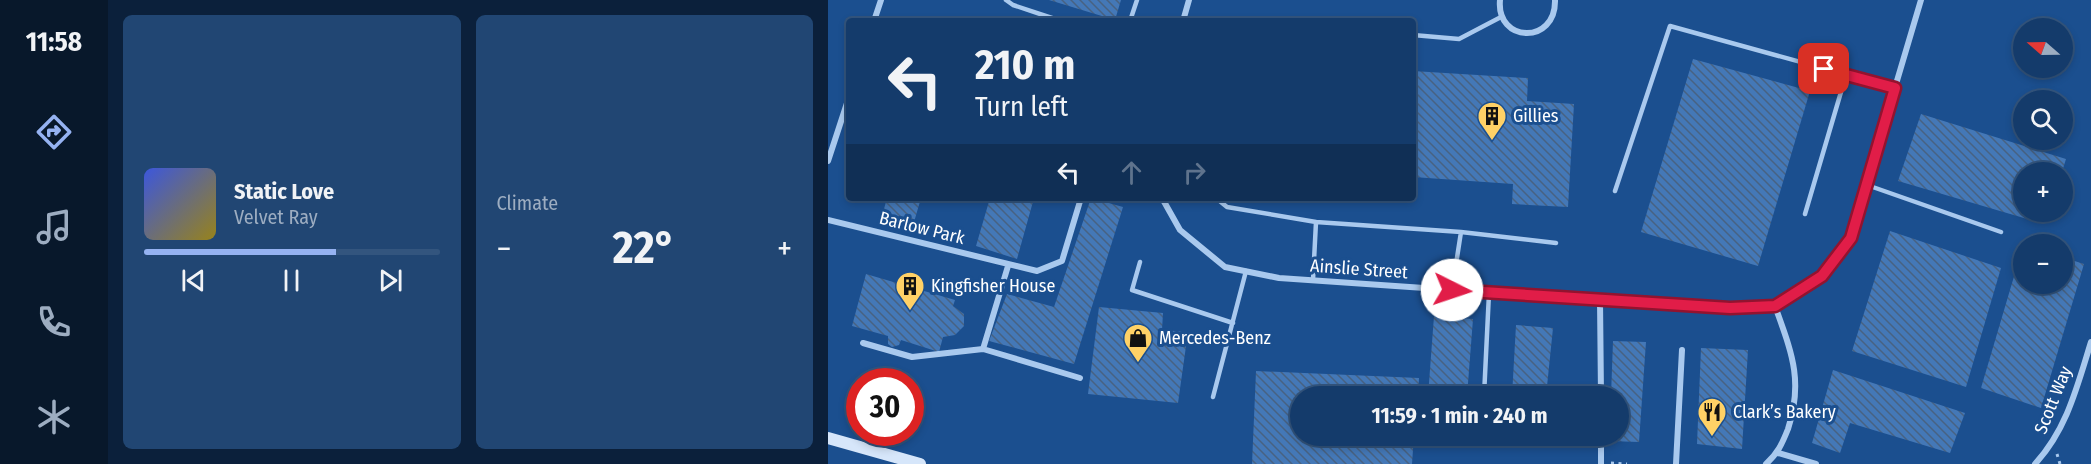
<!DOCTYPE html>
<meta charset="utf-8">
<style>
body{margin:0;font-family:"Fira Sans Condensed",sans-serif;background:#214673;color:#f1f3f6;height:100vh;display:flex;flex-direction:column;font-size:22px;white-space:nowrap}
*{box-sizing:border-box;margin:0}
p{font-size:20px;color:#9dadc1}
.icon{flex:none;width:33px;height:33px;fill:none;stroke:currentColor;stroke-width:2;stroke-linecap:round;stroke-linejoin:round}
.map{position:relative;flex:1;overflow:hidden}
.sheet{display:flex;flex-direction:column;gap:15px;padding:15px;background:#0b203b;width:720px}
.sheet>*{flex:none}
.top-card{position:absolute;left:18px;top:18px;width:570px;height:183px;border-radius:6px;box-shadow:0 3px 9px #0003,0 0 0 2px #33557e;background:#143b6b;color:#f1f3f6;overflow:hidden}
.needle{width:39px;rotate:290deg}
.controls{position:absolute;left:1185px;top:18px;display:grid;gap:12px}
.controls a{display:grid;place-items:center;width:60px;height:60px;border-radius:50%;background:#143b6b;box-shadow:0 3px 9px #0003,0 0 0 2px #33557e;font-size:30px}
.speed{position:absolute;left:18px;top:368px;display:flex;gap:12px;font-size:30px;font-weight:700;text-align:center}
.speed>*{display:grid;place-content:center;width:78px;height:78px;border-radius:50%;background:#143b6b;box-shadow:0 3px 9px #0003,0 0 0 2px #33557e;line-height:1}
.speed .limit{border:9px solid #d22;background:#fff;color:#111}
.pin{position:absolute;display:grid;place-items:center;width:51px;height:51px;color:#fff;margin:-26px;border-radius:12px;box-shadow:0 3px 9px #0006}
.me{position:absolute;width:66px;margin:-33px;rotate:94deg;stroke-linejoin:round;filter:drop-shadow(0 0 4px #0008)}
.turn{display:flex;align-items:center;gap:21px;height:126px;padding:0 30px;font-size:27px}
.turn .icon{width:78px;height:78px;stroke-width:2.5}
.turn b{display:block;font-size:42px;line-height:51px}
.lanes{display:flex;align-items:center;height:57px;padding:0 30px;background:#0003;justify-content:center;gap:30px;direction:ltr}
.lanes .off{opacity:.35}
.big{font-size:45px;font-weight:700;line-height:1.1}
.sheet .tile{flex:1;display:flex;flex-direction:column;justify-content:center;gap:9px;min-width:0;padding:0 21px;border-radius:9px;background:#214673}
.song{display:flex;align-items:center;gap:18px}
.cover{width:72px;height:72px;border-radius:9px;background:linear-gradient(135deg,hsl(230 70% 55%),hsl(50 70% 35%))}
.played{height:6px;border-radius:3px;background:linear-gradient(90deg,#95b2f1 65%,#33557e 65%)}
.keys{display:flex;justify-content:space-around;direction:ltr}
.heat{display:flex;justify-content:space-between;align-items:center;font-size:33px;direction:ltr}
.sheet .tiles{flex:1;display:grid;gap:15px;grid-template-columns:repeat(2,1fr)}
.trip{position:absolute;left:462px;top:386px;width:339px;height:60px;border-radius:30px;background:#143b6b;box-shadow:0 3px 9px #0003,0 0 0 2px #33557e;font-weight:700;line-height:60px;text-align:center}
main{display:flex;flex:1;min-height:0}
.dock{display:flex;flex-direction:column;width:108px;justify-content:space-around;align-items:center;background:#08182b;color:#9dadc1}
.dock .icon{width:42px;height:42px}
.dock .current{color:#95b2f1}
.dock b{font-size:27px;color:#f1f3f6}
.map>svg:first-child{display:block}
</style>
<main>
<nav class="dock">
<b>11:58</b>
<svg class="icon current" aria-label="directions" viewBox="0 0 24 24"><path d="M12 3l9 9-9 9-9-9zM9 14v-3h6M13 9l2 2-2 2"/></svg>
<svg class="icon" aria-label="music" viewBox="0 0 24 24"><path d="M9 18V5l10-2v13"/><circle cx="6" cy="18" r="3"/><circle cx="16" cy="16" r="3"/></svg>
<svg class="icon" aria-label="phone" viewBox="0 0 24 24"><path d="M5 4h4l2 5-3 2q2 4 5 5l2-3 5 2v4C11 20 4 13 5 4z"/></svg>
<svg class="icon" aria-label="climate" viewBox="0 0 24 24"><path d="M12 3v18M4 7l16 10M4 17L20 7"/></svg>
</nav>
<section class="sheet">
<div class="tiles">
<div class="tile">
<div class="song"><i class="cover"></i><div><b>Static Love</b><p>Velvet Ray</p></div></div>
<div class="played"></div>
<div class="keys"><svg class="icon" aria-label="previous" viewBox="0 0 24 24"><path d="M18 5L8 12l10 7zM5 5v14"/></svg><svg class="icon" aria-label="pause" viewBox="0 0 24 24"><path d="M8 5v14M16 5v14"/></svg><svg class="icon" aria-label="next" viewBox="0 0 24 24"><path d="M6 5l10 7-10 7zM19 5v14"/></svg></div>
</div>
<div class="tile"><p>Climate</p>
<div class="heat"><a>−</a><b class="big">22°</b><a>+</a></div>
</div>
</div>
</section>
<div class="map">
<svg width="1263" height="464" viewBox="0 0 1263 464">
<defs>
<pattern id="building-back-hatch" width="6" height="6" patternUnits="userSpaceOnUse" patternTransform="scale(1.5)"><rect width="6" height="6" fill="#4478b7"/><path d="M-1 5l2 2M0 0l6 6M5-1l2 2" fill="none" stroke="#486282"/></pattern>
</defs>
<rect width="100%" height="100%" fill="#1b4f8f"/>
<!-- building -->
<path fill="url(#building-back-hatch)" d="M221,0H293L287,20Z
M865,59L982,91L930,266L813,232Z
M585,71L700,78L699,101L746,104L740,207L684,204L685,184L585,177Z
M1093,114L1238,159L1234,172H1196V212H1221L1216,224L1070,181Z
M59,198H93L84,229L53,220Z
M162,198H206L189,259L148,246Z
M263,198L295,207L246,364L161,341L179,294L226,307Z
M1062,231L1173,268L1138,387L1024,351Z
M1195,246L1196,284H1234V257L1256,264L1213,408L1153,388Z
M38,274L127,300L125,306L136,314V326L127,335L115,337L111,352L73,340L71,345L64,347L60,344V336L24,326Z
M271,307L335,313L334,330L360,332L350,403L260,394Z
M606,316L645,319L639,396H600Z
M688,325L725,328L718,396H684Z
M785,341L818,342L811,442L781,441V435H790V396H783Z
M873,348L920,350L914,449L869,444Z
M1005,370L1137,413L1122,453L1022,423L1012,453L984,443Z
M428,371L591,378L590,396H472V435H586L584,464H424Z"/>
<g fill="none" stroke-linecap="round" stroke-linejoin="round">
<!-- path -->
<path stroke="#a9c9ee" stroke-width="3" stroke-dasharray="3 4.5" stroke-linecap="butt" d="M1229,454L1232,464
M783,463L799,464"/>
<!-- service -->
<path stroke="#a9c9ee" stroke-width="4.5" d="M178,0L185,5L233,21
M397,19L420,21
M302,21L309,0
M585,35L631,39L673,17
M1039,185L1173,232
M787,191L842,26L1067,88
M388,198L399,207L488,222L485,280
M977,214L1018,75
M488,222L633,232L624,290
M633,232L728,243
M312,262L304,290L405,323
M656,396L661,293
M385,397L418,271"/>
<!-- minor -->
<path stroke="#a9c9ee" stroke-width="6" d="M672,0C668,43 728,45 727,0
M46,21L53,0
M355,21L361,0
M0,161L21,97
M334,198L352,230L397,267L451,278L772,300L902,307L947,306L994,276L1022,239L1093,0
M0,220L209,271L234,261L253,198
M772,300L773,396
M35,343L84,357L155,349L180,266
M155,349L252,378
M773,435V464
M950,453L988,464
M848,464L854,350
M938,464C950,453 954,444 960,429C976,380 963,351 947,306
M1207,464C1239,429 1249,387 1263,342"/>
<!-- secondary -->
<path stroke="#d6e6fa" stroke-width="12" d="M0,438L92,464"/>
</g>
<g fill="none" stroke-linecap="round" stroke-linejoin="round">
<!-- route casing -->
<g stroke="#92132f" stroke-width="15">
<path id="route" d="M624,290L902,308L947,306L994,276L1023,238L1067,88L996,69"/>
</g>
<!-- route -->
<use href="#route" stroke="#e11d48" stroke-width="10"/>
</g>
<!-- icons -->
<defs>
<g id="building-pin" transform="scale(1.5)"><path d="M0 17L-7.5 6A9.5 9.5 0 1 1 7.5 6Z" fill="#ffd166" stroke="#1b4f8f"/><path d="M-4-6H4V6H1V3H-1V6H-4ZM-2.5-4.3h1.7v1.8h-1.7ZM.8-4.3h1.7v1.8H.8ZM-2.5-1h1.7V.8h-1.7ZM.8-1h1.7V.8H.8Z" fill="#111"/></g>
<g id="shop-pin" transform="scale(1.5)"><path d="M0 17L-7.5 6A9.5 9.5 0 1 1 7.5 6Z" fill="#ffd166" stroke="#1b4f8f"/><path d="M-5-2.5h2.3a2.7 3.5 0 0 1 5.4 0H5L5.5 6h-11ZM-1.5-2.5h3a1.5 2.3 0 0 0-3 0Z" fill="#111"/></g>
<g id="restaurant-pin" transform="scale(1.5)"><path d="M0 17L-7.5 6A9.5 9.5 0 1 1 7.5 6Z" fill="#ffd166" stroke="#1b4f8f"/><path d="M-5-6h1v4h1v-4h1v4h1v-4h1v5L-1.5 .5V6h-2V.5L-5-1ZM5-6V6H3V1.5H1.5Q1.5-4 5-6Z" fill="#111"/></g>
</defs>
<g fill-rule="evenodd">
<use href="#building-pin" x="664" y="116"/>
<use href="#building-pin" x="82" y="286"/>
<use href="#shop-pin" x="310" y="338"/>
<use href="#restaurant-pin" x="884" y="412"/>
</g>
<g text-anchor="middle" dominant-baseline="central" stroke-width="6" stroke-linejoin="round" paint-order="stroke">
<!-- poi labels -->
<g font-size="18" fill="#fff" stroke="#1b4f8f" text-anchor="start">
<text x="685" y="116">Gillies</text>
<text x="103" y="286">Kingfisher House</text>
<text x="331" y="338">Mercedes-Benz</text>
<text x="905" y="412">Clark’s Bakery</text>
</g>
<!-- street labels -->
<g font-size="18" fill="#fff" stroke="#1b4f8f">
<text transform="translate(94 228) rotate(14)">Barlow Park</text>
<text transform="translate(531 269) rotate(4)">Ainslie Street</text>
<text transform="translate(1225 400) rotate(-68)">Scott Way</text>
</g>
</g>
</svg>
<div class="controls">
<a><svg class="needle" viewBox="-14 -14 28 28"><path d="M0-13l5 13h-10z" fill="#e53935"/><path d="M0 13l5-13h-10z" fill="#9dadc1"/></svg></a>
<a><svg class="icon" aria-label="search" viewBox="0 0 24 24"><circle cx="10" cy="10" r="6"/><path d="M15 15l6 6"/></svg></a>
<a>+</a>
<a>−</a>
</div>
<div class="speed"><div class="limit">30</div></div>
<div class="pin" style="left:996px;top:69px;background:#d93025"><svg class="icon" aria-label="arrive" viewBox="0 0 24 24"><path d="M6 21V4h12l-3 4 3 4H6"/></svg></div>
<svg class="me" style="left:624px;top:290px" viewBox="-20 -20 40 40"><circle r="19" fill="#fff"/><path d="M0-13L10 11 0 6-10 11z" fill="#e11d48"/></svg>
<div class="trip">11:59 · 1 min · 240 m</div>
<div class="top-card">
<div class="turn"><svg class="icon" aria-label="left" viewBox="0 0 24 24"><path d="M17 20v-9H6M10 6l-5 5 5 5"/></svg><div><b>210 m</b>Turn left</div></div>
<div class="lanes"><svg class="icon" aria-label="left" viewBox="0 0 24 24"><path d="M17 20v-9H6M10 6l-5 5 5 5"/></svg><svg class="icon off" aria-label="ahead" viewBox="0 0 24 24"><path d="M12 20V5M6 11l6-6 6 6"/></svg><svg class="icon off" aria-label="right" viewBox="0 0 24 24"><path d="M7 20v-9h11M14 6l5 5-5 5"/></svg></div>
</div>
</div>
</main>
